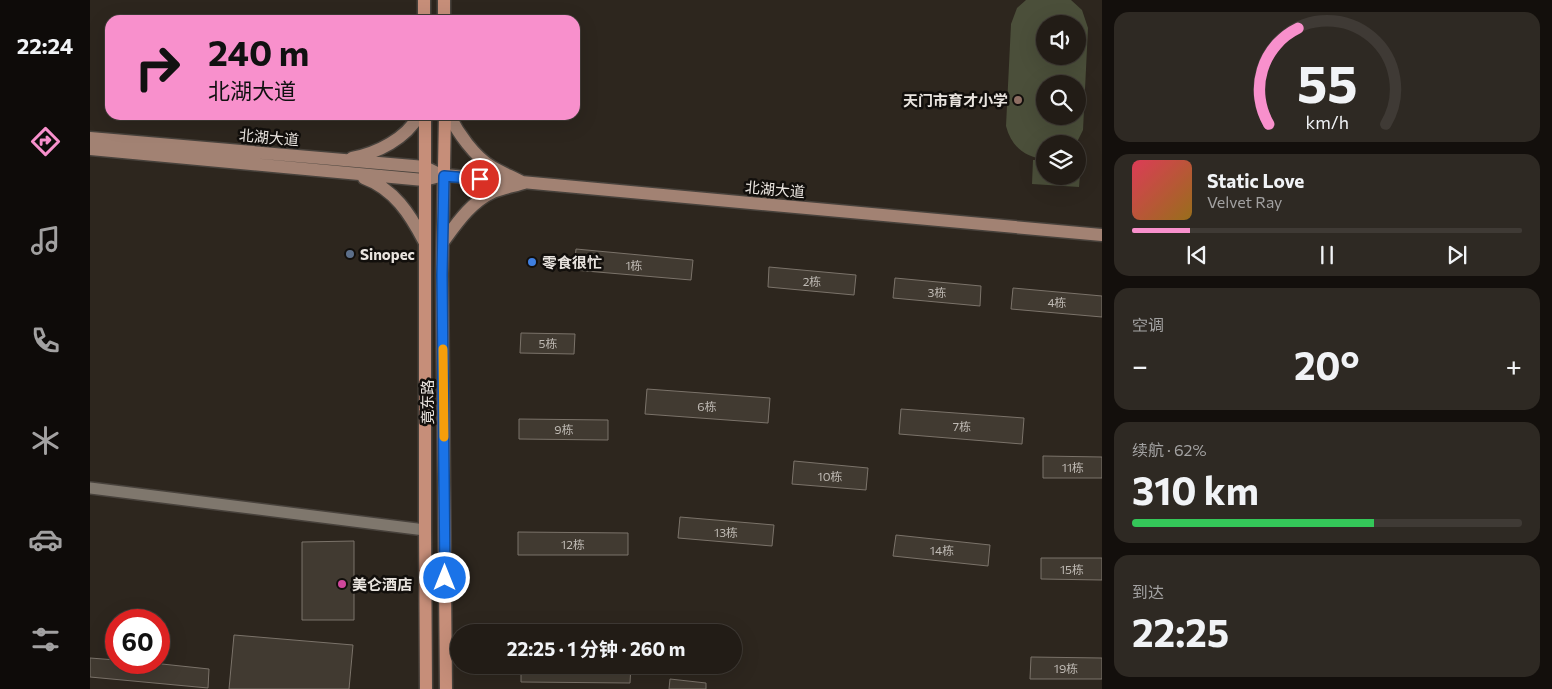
<!DOCTYPE html>
<html lang="zh">
<meta charset="utf-8">
<style>
body{margin:0;font-family:Commissioner,"Noto Sans SC",sans-serif;background:#2e2923;color:#f1f3f6;height:100vh;display:flex;flex-direction:column;font-size:19px;white-space:nowrap}
*{box-sizing:border-box;margin:0}
p{font-size:16px;color:#a2a1a1}
.icon{flex:none;width:28px;height:28px;fill:none;stroke:currentColor;stroke-width:2;stroke-linecap:round;stroke-linejoin:round}
.map{position:relative;flex:1;overflow:hidden}
.side{display:flex;flex-direction:column;gap:12px;padding:12px;background:#130f0c;width:450px}
.side>*{flex:none}
.hud{position:absolute;left:15px;top:15px;width:475px;height:105px;border-radius:15px;box-shadow:0 5px 20px #0002,0 0 0 1px #3f3a35;background:#f890cc;color:#111;overflow:hidden}
.tools{position:absolute;left:946px;top:15px;display:grid;gap:10px}
.tools a{display:grid;place-items:center;width:50px;height:50px;border-radius:50%;background:#221c16;box-shadow:0 5px 20px #0002,0 0 0 1px #3f3a35;font-size:25px}
.speed{position:absolute;left:15px;top:609px;display:flex;gap:10px;font-size:25px;font-weight:700;text-align:center}
.speed>*{display:grid;place-content:center;width:65px;height:65px;border-radius:50%;background:#221c16;box-shadow:0 5px 20px #0002,0 0 0 1px #3f3a35;line-height:1}
.speed .limit{border:8px solid #d22;background:#fff;color:#111}
.pin{position:absolute;display:grid;place-items:center;width:42px;height:42px;color:#fff;margin:-21px;border:2px solid #fff;border-radius:50%;box-shadow:0 1px 5px #0007}
.me{position:absolute;width:55px;margin:-28px;rotate:0deg;stroke-linejoin:round;filter:drop-shadow(0 0 4px #0008)}
.turn{display:flex;align-items:center;gap:18px;height:105px;padding:0 20px;font-size:22px}
.turn .icon{width:65px;height:65px;stroke-width:2.5}
.turn b{display:block;font-size:35px;line-height:42px}
.big{font-size:38px;font-weight:700;line-height:1.1}
.side .widget{flex:1;display:flex;flex-direction:column;justify-content:center;gap:8px;min-width:0;padding:0 18px;border-radius:15px;background:#2e2923}
.side .dial{align-items:center;gap:0}
.dial svg{height:130px;overflow:visible;fill:none;stroke:#3f3a35;stroke-width:7;stroke-linecap:round;text-anchor:middle}
.dial text{fill:#f1f3f6;stroke:none}
.song{display:flex;align-items:center;gap:15px}
.cover{width:60px;height:60px;border-radius:8px;background:linear-gradient(135deg,hsl(350 70% 55%),hsl(40 70% 35%))}
.played{height:5px;border-radius:2px;background:linear-gradient(90deg,#f890cc 15%,#3f3a35 15%)}
.keys{display:flex;justify-content:space-around;direction:ltr}
.heat{display:flex;justify-content:space-between;align-items:center;font-size:28px;direction:ltr}
.charge{height:8px;border-radius:4px;background:linear-gradient(90deg,#34c759 62%,#3f3a35 0)}
.trip{position:absolute;left:360px;top:624px;width:292px;height:50px;border-radius:25px;background:#221c16;box-shadow:0 5px 20px #0002,0 0 0 1px #3f3a35;font-weight:700;line-height:50px;text-align:center}
main{display:flex;flex:1;min-height:0}
.tabs{display:flex;flex-direction:column;width:90px;justify-content:space-around;align-items:center;background:#0e0b09;color:#a2a1a1}
.tabs .icon{width:35px;height:35px}
.tabs .selected{color:#f890cc}
.tabs b{font-size:22px;color:#f1f3f6}
.map>svg:first-child{display:block}
</style>
<main>
<nav class="tabs">
<b>22:24</b>
<svg class="icon selected" aria-label="directions" viewBox="0 0 24 24"><path d="M12 3l9 9-9 9-9-9zM9 14v-3h6M13 9l2 2-2 2"/></svg>
<svg class="icon" aria-label="music" viewBox="0 0 24 24"><path d="M9 18V5l10-2v13"/><circle cx="6" cy="18" r="3"/><circle cx="16" cy="16" r="3"/></svg>
<svg class="icon" aria-label="phone" viewBox="0 0 24 24"><path d="M5 4h4l2 5-3 2q2 4 5 5l2-3 5 2v4C11 20 4 13 5 4z"/></svg>
<svg class="icon" aria-label="climate" viewBox="0 0 24 24"><path d="M12 3v18M4 7l16 10M4 17L20 7"/></svg>
<svg class="icon" aria-label="car" viewBox="0 0 24 24"><path d="M5 17H2v-5l4-1 3-4h7l3 4 3 1v5h-3M9 17h6M6 11h13"/><circle cx="7" cy="17" r="2"/><circle cx="17" cy="17" r="2"/></svg>
<svg class="icon" aria-label="filters" viewBox="0 0 24 24"><path d="M4 7h16M4 17h16"/><circle cx="9" cy="7" r="2"/><circle cx="15" cy="17" r="2"/></svg>
</nav>
<div class="map">
<svg width="1012" height="689" viewBox="0 0 1012 689">
<rect width="100%" height="100%" fill="#2d261e"/>
<!-- green -->
<path fill="#4b4f3a" fill-rule="evenodd" d="M936,0H981L992,10L998,28L993,130L986,144H955V159C935,158 921,146 916,126L921,24L927,8ZM955,24H988V56H955ZM955,84H988V116H955Z
M943,160H955V176H988V162L991,163L989,187L942,184Z"/>
<!-- building -->
<path fill="#413a31" stroke="#7b736a" d="M486,249L603,260L601,280L484,270Z
M679,267L766,275L764,295L678,287Z
M805,278L891,286L890,306L803,298Z
M923,288L1012,296V317L921,309Z
M431,333L485,334L484,354L430,353Z
M557,389L680,398L678,423L555,414Z
M811,409L934,418L932,444L809,434Z
M429,419L518,420V440L429,439Z
M953,456L1012,457V478H953Z
M704,461L778,468L776,490L702,484Z
M590,517L684,525L682,546L588,538Z
M428,532L538,533V555H428Z
M806,535L900,545L898,566L803,556Z
M264,541V620H212V542Z
M951,558H1012V580L951,579Z
M144,635L263,645L259,689H139Z
M941,657L1012,658V679H940Z
M0,658L26,660V662H53L119,669L118,688L0,677Z
M431,665H541L540,683L431,682Z
M580,679L616,683V689H579Z"/>
<g fill="none" stroke-linecap="round" stroke-linejoin="round">
<!-- street casing -->
<g stroke="#48423c" stroke-width="14">
<path id="street" d="M0,488L335,530"/>
</g>
<!-- secondary casing -->
<g stroke="#48423c" stroke-width="15">
<path id="secondary" d="M0,138L335,167L345,172
M0,149L334,180L354,175L1012,235
M262,158C287,153 316,139 329,115
M274,178C304,189 320,214 334,241
M353,242C367,223 381,202 403,192C413,188 424,186 434,183C423,177 412,173 402,167C384,156 368,133 359,115"/>
</g>
<!-- primary casing -->
<g stroke="#48423c" stroke-width="15">
<path id="primary" d="M334,0V20
M354,0V20
M335,115V530L336,689
M355,115L352,275L356,689"/>
</g>
<!-- street -->
<use href="#street" stroke="#7f776d" stroke-width="11"/>
<!-- secondary -->
<use href="#secondary" stroke="#a28273" stroke-width="12"/>
<!-- primary -->
<use href="#primary" stroke="#c68e79" stroke-width="12"/>
</g>
<g fill="none" stroke-linecap="round" stroke-linejoin="round">
<!-- route casing -->
<g stroke="#114b97" stroke-width="12">
<path id="route" d="M355,578L352,275L354,176L390,179"/>
</g>
<!-- route -->
<use href="#route" stroke="#1a73e8" stroke-width="9"/>
<!-- slow -->
<path stroke="#f59e0b" stroke-width="9" d="M353,349L354,437"/>
</g>
<!-- markers -->
<circle fill="#8d6e63" stroke="#120f0c" stroke-width="2" cx="928" cy="100" r="5"/>
<circle fill="#5c6f8a" stroke="#120f0c" stroke-width="2" cx="260" cy="254" r="5"/>
<circle fill="#3f7fe0" stroke="#120f0c" stroke-width="2" cx="442" cy="262" r="5"/>
<circle fill="#d1479c" stroke="#120f0c" stroke-width="2" cx="252" cy="584" r="5"/>
<g text-anchor="middle" dominant-baseline="central" stroke-width="5" stroke-linejoin="round" paint-order="stroke">
<!-- number labels -->
<g font-size="12" fill="#bfbab4">
<text x="544" y="265">1栋</text>
<text x="722" y="281">2栋</text>
<text x="847" y="292">3栋</text>
<text x="967" y="302">4栋</text>
<text x="458" y="343">5栋</text>
<text x="617" y="406">6栋</text>
<text x="872" y="426">7栋</text>
<text x="474" y="429">9栋</text>
<text x="983" y="467">11栋</text>
<text x="740" y="476">10栋</text>
<text x="636" y="532">13栋</text>
<text x="483" y="544">12栋</text>
<text x="852" y="550">14栋</text>
<text x="982" y="569">15栋</text>
<text x="976" y="668">19栋</text>
</g>
<!-- poi labels -->
<g font-size="15" font-weight="bold" fill="#e9e4df" stroke="#120f0c" text-anchor="start">
<text x="918" y="100" text-anchor="end">天门市育才小学</text>
<text x="270" y="254">Sinopec</text>
<text x="452" y="262">零食很忙</text>
<text x="262" y="584">美仑酒店</text>
</g>
<!-- street labels -->
<g font-size="15" fill="#e9e4df" stroke="#120f0c">
<text transform="translate(179 137) rotate(5)">北湖大道</text>
<text transform="translate(685 189) rotate(5)">北湖大道</text>
<text transform="translate(337 402) rotate(-90)">竟东路</text>
</g>
</g>
</svg>
<div class="tools">
<a><svg class="icon" aria-label="sound" viewBox="0 0 24 24"><path d="M4 9h4l5-4v14l-5-4H4zM17 9q2 3 0 6"/></svg></a>
<a><svg class="icon" aria-label="search" viewBox="0 0 24 24"><circle cx="10" cy="10" r="6"/><path d="M15 15l6 6"/></svg></a>
<a><svg class="icon" aria-label="layers" viewBox="0 0 24 24"><path d="M12 4l9 5-9 5-9-5zM3 14l9 5 9-5"/></svg></a>
</div>
<div class="speed"><div class="limit">60</div></div>
<div class="pin" style="left:390px;top:179px;background:#d93025"><svg class="icon" aria-label="arrive" viewBox="0 0 24 24"><path d="M6 21V4h12l-3 4 3 4H6"/></svg></div>
<svg class="me" style="left:355px;top:578px" viewBox="-20 -20 40 40"><circle r="17" fill="#1a73e8" stroke="#fff" stroke-width="3"/><path d="M0-11L8 9 0 5-8 9z" fill="#fff"/></svg>
<div class="trip">22:25 · 1 分钟 · 260 m</div>
<div class="hud">
<div class="turn"><svg class="icon" aria-label="right" viewBox="0 0 24 24"><path d="M7 20v-9h11M14 6l5 5-5 5"/></svg><div><b>240 m</b>北湖大道</div></div>
</div>
</div>
<section class="side">
<div class="widget dial"><svg viewBox="0 0 100 80">
<path d="M14 69A42 42 0 1 1 86 69"/>
<path d="M14 69A42 42 0 0 1 32 10" stroke="#f890cc"/>
<text x="50" y="56" font-size="32" font-weight="700">55</text>
<text x="50" y="72" font-size="11">km/h</text>
</svg></div>
<div class="widget">
<div class="song"><i class="cover"></i><div><b>Static Love</b><p>Velvet Ray</p></div></div>
<div class="played"></div>
<div class="keys"><svg class="icon" aria-label="previous" viewBox="0 0 24 24"><path d="M18 5L8 12l10 7zM5 5v14"/></svg><svg class="icon" aria-label="pause" viewBox="0 0 24 24"><path d="M8 5v14M16 5v14"/></svg><svg class="icon" aria-label="next" viewBox="0 0 24 24"><path d="M6 5l10 7-10 7zM19 5v14"/></svg></div>
</div>
<div class="widget"><p>空调</p>
<div class="heat"><a>−</a><b class="big">20°</b><a>+</a></div>
</div>
<div class="widget"><p>续航 · 62%</p><b class="big">310 km</b><div class="charge"></div></div>
<div class="widget"><p>到达</p><b class="big">22:25</b></div>
</section>
</main>
